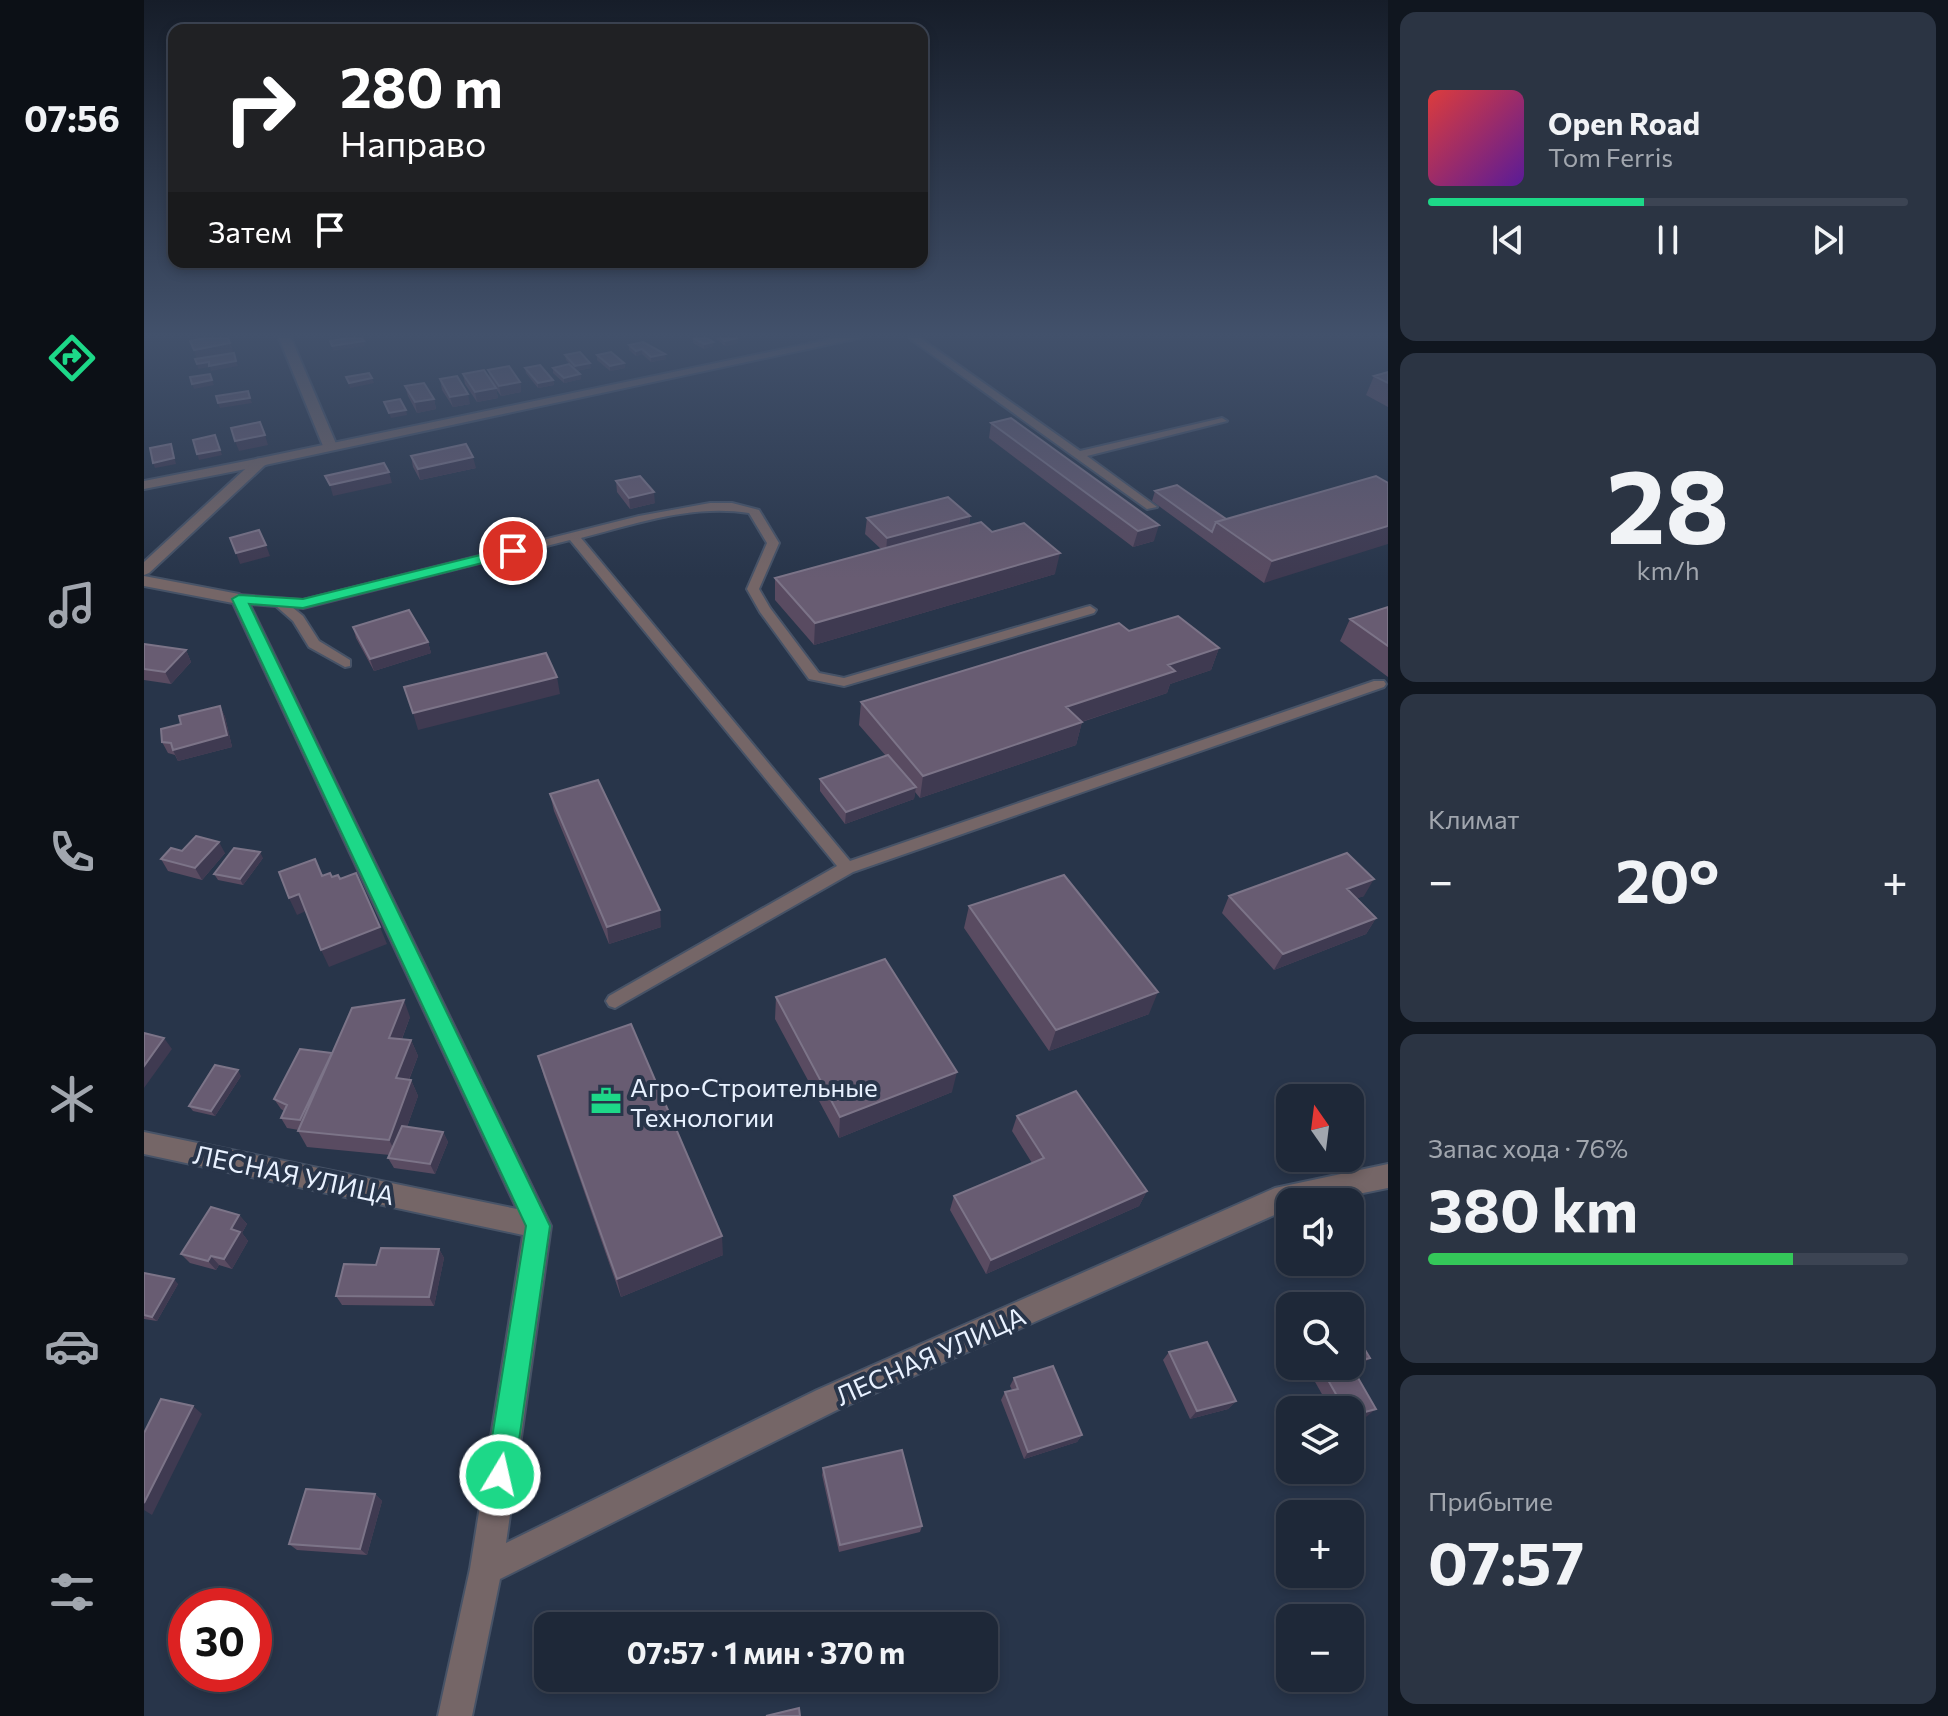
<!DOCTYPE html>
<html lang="ru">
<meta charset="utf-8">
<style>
body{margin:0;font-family:Commissioner,sans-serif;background:#2b3443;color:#f1f3f6;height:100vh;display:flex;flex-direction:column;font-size:30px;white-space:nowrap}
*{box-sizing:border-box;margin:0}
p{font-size:26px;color:#a1a6ae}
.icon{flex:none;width:44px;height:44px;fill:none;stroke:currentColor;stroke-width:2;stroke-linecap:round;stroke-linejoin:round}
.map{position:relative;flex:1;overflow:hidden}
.details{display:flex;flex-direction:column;gap:12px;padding:12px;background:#10161f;width:560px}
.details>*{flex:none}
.banner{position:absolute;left:24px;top:24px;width:760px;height:244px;border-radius:16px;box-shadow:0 4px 12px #0003,0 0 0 2px #3c4453;background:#202124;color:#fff;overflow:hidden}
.needle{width:52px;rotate:346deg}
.buttons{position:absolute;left:1132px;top:1084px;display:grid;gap:16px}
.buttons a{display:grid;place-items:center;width:88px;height:88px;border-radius:16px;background:#1e2838;box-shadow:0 4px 12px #0003,0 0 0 2px #3c4453;font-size:40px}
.speed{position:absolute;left:24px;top:1588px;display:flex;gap:16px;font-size:40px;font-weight:700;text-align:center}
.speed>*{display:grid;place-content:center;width:104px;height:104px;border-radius:50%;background:#1e2838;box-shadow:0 4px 12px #0003,0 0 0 2px #3c4453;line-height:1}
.speed .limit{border:12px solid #d22;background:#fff;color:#111}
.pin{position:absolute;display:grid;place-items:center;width:68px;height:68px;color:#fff;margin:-34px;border:4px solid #fff;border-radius:50%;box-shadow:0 2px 8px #0007}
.me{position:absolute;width:88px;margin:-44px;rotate:9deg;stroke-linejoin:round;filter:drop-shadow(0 0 6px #0008)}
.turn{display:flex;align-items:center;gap:28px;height:168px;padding:0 40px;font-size:36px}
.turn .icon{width:104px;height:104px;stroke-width:2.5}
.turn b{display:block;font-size:56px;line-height:68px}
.then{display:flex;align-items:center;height:76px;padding:0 40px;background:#0003;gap:16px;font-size:30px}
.big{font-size:60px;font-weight:700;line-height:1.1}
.details .widget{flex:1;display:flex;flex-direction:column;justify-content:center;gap:12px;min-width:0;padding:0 28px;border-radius:16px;background:#2b3443}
.details .dial{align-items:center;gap:0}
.dial b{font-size:104px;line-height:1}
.song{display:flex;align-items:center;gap:24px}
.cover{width:96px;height:96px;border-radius:12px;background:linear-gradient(135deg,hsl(0 70% 55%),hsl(270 70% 35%))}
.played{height:8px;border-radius:4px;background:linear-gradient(90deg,#1dd888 45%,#3c4453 45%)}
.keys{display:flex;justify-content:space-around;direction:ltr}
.heat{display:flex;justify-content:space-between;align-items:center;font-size:44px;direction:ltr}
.charge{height:12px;border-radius:6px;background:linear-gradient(90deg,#34c759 76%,#3c4453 0)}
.trip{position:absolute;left:390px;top:1612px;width:464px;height:80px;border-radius:16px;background:#1e2838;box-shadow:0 4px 12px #0003,0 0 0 2px #3c4453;font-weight:700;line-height:80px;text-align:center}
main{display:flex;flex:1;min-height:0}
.tabs{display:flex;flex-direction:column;width:144px;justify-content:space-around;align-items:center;background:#0c1016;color:#a1a6ae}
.tabs .icon{width:56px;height:56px}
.tabs .current{color:#1dd888}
.tabs b{font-size:36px;color:#f1f3f6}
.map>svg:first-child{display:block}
</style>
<main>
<nav class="tabs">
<b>07:56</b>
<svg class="icon current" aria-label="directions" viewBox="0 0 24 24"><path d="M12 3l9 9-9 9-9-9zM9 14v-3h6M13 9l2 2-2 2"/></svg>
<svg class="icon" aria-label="music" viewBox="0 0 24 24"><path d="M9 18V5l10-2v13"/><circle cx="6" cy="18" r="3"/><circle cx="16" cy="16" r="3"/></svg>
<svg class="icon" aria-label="phone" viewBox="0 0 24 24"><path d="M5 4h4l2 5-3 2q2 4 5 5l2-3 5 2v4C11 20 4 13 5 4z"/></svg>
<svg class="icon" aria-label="climate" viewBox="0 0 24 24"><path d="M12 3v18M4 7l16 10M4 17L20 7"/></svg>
<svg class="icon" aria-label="car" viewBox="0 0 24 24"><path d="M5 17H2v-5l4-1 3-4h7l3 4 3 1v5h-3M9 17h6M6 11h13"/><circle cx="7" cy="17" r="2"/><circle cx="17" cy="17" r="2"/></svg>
<svg class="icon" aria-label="filters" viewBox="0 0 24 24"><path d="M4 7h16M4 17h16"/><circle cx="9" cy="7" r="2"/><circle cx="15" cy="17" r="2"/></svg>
</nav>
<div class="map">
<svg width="1244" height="1716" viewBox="0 0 1244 1716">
<rect width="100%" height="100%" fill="#28354a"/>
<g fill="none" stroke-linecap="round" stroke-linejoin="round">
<!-- service casing -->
<g stroke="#475367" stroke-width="4">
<path id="service" d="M765,338H776L936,451L1078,418L1083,421L943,456L1013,507L1003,509Z
M566,503H588L615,510L635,543L615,589L626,608L675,673L700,678L942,607L946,606L952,610L950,613L700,686L665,679L616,612L603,589L623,543L605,513C547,504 492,524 437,538L706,861L1230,681H1240L1242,684L1240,687L709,872L471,1008L465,1006L462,1001L465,996L693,866L426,540L159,608L148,607L159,616L175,641L206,660V666L201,667L165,647L149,621L132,606L95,603L89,599L95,595L159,600L495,516Z"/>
</g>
<!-- minor casing -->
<g stroke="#475367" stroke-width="4">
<path id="minor" d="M135,338H147L193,446L191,449L179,446Z
M117,458L124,462L122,465L0,489V481Z
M0,576L95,594L103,599L407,1226L362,1543L673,1390L1131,1188L1244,1164V1188L1174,1202H1146V1208L693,1410L356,1579L328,1716H294L326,1569L379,1235L0,1154V1132L373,1209L89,603L0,586Z"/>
</g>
<!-- tertiary casing -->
<g stroke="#475367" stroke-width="4">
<path id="tertiary" d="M692,338H715L121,465L5,573L0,575V562L112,459Z"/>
</g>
<!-- service -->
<use href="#service" fill="#756667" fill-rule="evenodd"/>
<!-- minor -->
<use href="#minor" fill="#756667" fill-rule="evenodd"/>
<!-- tertiary -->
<use href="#tertiary" fill="#756667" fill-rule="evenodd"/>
</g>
<!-- wall -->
<path fill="#594b61" d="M549,338L569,346L560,349L549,343Z
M571,338H594V343L581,346Z
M485,345L522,359L507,362L498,354L492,356L485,350Z
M421,355L447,368L432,371L436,374L437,379L420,383L409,373V368H429L422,360Z
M453,355L480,363L481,368L466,371L453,360Z
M381,368L409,380L410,385L394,388L382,373Z
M344,370L376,382L377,392L357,396L352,389L354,398L333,402L321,384L319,374L346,379Z
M1244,372V407L1222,395L1230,376Z
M296,379L326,404L309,407L298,390Z
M261,386L290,399L292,409L273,413L264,396Z
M847,423L1010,541L989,547L845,438Z
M267,456L332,468L276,480L269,467Z
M472,481L511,503L486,509L473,492Z
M1244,483L1120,583L1008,501L1011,491L1082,519Z
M826,516L825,526L848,532L911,574L670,645L631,600V578L737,549L721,534L723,518Z
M1244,607V677L1196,641L1206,619Z
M209,627L284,642L287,653L230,671L212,638Z
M985,631L1075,648L1067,670L1026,684L1023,693L938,722L932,745L776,798L771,792L770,799L701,824L676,791V779L742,756L715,725L717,702Z
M0,644L42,650L47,662L27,684L0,680Z
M76,706L81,717L88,747L34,761L31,755L24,753L18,742L37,724Z
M406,794L517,927L465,944L410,811Z
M38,851L81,853L58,880L24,871L17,859Z
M119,858L99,885L74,880L70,874Z
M1085,896H1220L1213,898L1232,918L1222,934L1130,970L1078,913Z
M825,906L1005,1014L905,1051L820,928Z
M632,997L808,1092L695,1138L631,1019Z
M266,1017L258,1039L267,1040L274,1056L265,1080H267L274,1096L263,1127L299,1132L304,1142L291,1174L250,1168L244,1158L246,1155L163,1147L154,1131L155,1130L143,1128L137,1118L140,1111L137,1109L130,1099L188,1053Z
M394,1056L579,1255L477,1297L400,1077Z
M97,1076L71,1116L49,1111L45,1106Z
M873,1116L1003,1191L995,1206L842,1274L806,1210L810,1196L888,1163L868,1131Z
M95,1215L103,1224L98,1233L104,1241L88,1269L75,1265L72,1270L46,1263L37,1254Z
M295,1249L300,1258L290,1306L198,1305L192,1296L232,1265Z
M0,1273L34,1284L13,1321L0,1319Z
M1146,1321V1337L1140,1327Z
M1025,1352L1092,1401L1084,1409L1046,1419L1019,1360Z
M1226,1358L1216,1366L1208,1368L1222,1417L1206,1421V1410H1187L1162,1366H1206Z
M870,1378L938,1435L933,1442L880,1459L857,1400L861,1392L868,1390L866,1386Z
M679,1468L778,1526L776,1532L695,1552L678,1475Z
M231,1494L238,1501L223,1555L153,1550L145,1544Z"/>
<!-- shaded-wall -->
<path fill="#3f3a51" d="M594,338V343L581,346V341Z
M220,341L221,346L189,351L188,346Z
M569,342V346L560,349V344Z
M86,343L90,353L53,360L50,350Z
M498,349V354L492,356V351Z
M521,354L522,359L507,362V357Z
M92,361L94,366L67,371L66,367L54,369L53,364L65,362Z
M446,363L447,368L432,371L431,366Z
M480,363L481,368L466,371V366Z
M436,374L437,379L420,383V378Z
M228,378L230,383L206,388L205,383Z
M68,380L70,385L50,389L48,384Z
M409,380L410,385L394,388V383Z
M376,382L377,392L357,396L355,386Z
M352,388L354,398L333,402L331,392Z
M324,394L326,404L309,407L306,397Z
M106,398L108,403L76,408L74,403Z
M290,399L292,409L273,413L271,402Z
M262,410L263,415L247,418L245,413Z
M71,435L78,455L55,460L53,454Z
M121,435L124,445L95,451L91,441Z
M27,444L32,464L11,468L9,463Z
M329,457L332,468L276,480L274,469Z
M245,472L248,483L189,496L186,485Z
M510,492L511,503L486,509L485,498Z
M826,516L824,532L742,554L743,538Z
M1015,525L1010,541L989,547L994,531Z
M1244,526V544L1120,583L1128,561Z
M122,545L126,556L96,564L92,553Z
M916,553L911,574L670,645L671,623Z
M284,642L287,653L230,671L226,659Z
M1075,648L1067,670L1026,684L1023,693L916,729L922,707L1024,665Z
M42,650L47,662L27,684L21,672Z
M413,677L416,694L274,730L269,713Z
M76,706L81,717L88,747L34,761L29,750Z
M938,722L932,745L776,798L779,776Z
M772,787L770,799L701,824L702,812Z
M75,842L81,853L58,880L51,868Z
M116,852L119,858L99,885L96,879Z
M1230,879L1220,896L1193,906L1203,889Z
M155,894L162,911L153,915L145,898Z
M516,910L517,927L465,944L463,927Z
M1232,918L1222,934L1130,970L1139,954Z
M236,927L243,944L185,967L177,950Z
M1014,992L1005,1014L905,1051L912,1030Z
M260,1000L266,1017L252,1054L245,1038Z
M20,1038L28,1049L0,1088V1066Z
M267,1040L274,1056L259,1094L252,1078Z
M94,1070L97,1076L71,1116L67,1111Z
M813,1072L808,1092L695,1138L696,1117Z
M267,1080L274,1096L253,1155L245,1140Z
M299,1132L304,1142L291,1174L286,1164Z
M1003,1191L995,1206L842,1274L847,1260Z
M95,1215L103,1224L98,1233L104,1241L88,1269L80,1259L87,1229Z
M578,1236L579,1255L477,1297L473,1279Z
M295,1249L300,1258L290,1306L285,1297Z
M67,1256L75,1265L72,1270L64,1261Z
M30,1279L34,1284L13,1321L8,1317Z
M1226,1358L1216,1366L1196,1372L1206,1363Z
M1092,1401L1084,1409L1046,1419L1053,1411Z
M49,1406L58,1414L8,1515L0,1510V1503Z
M1232,1409L1222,1417L1206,1421V1416Z
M938,1435L933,1442L880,1459L884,1452Z
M231,1494L238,1501L223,1555L216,1549Z"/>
<!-- building -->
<path fill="#685c72" stroke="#7c7488" stroke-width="2" d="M61,338H84L86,343L50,350L46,341Z
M204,338H218L220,341L188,346L186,341Z
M549,338H563L569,342L560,344Z
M577,338H594L581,341Z
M499,342L521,354L507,357L498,349L492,351L485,345Z
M436,352L446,363L431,366L421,355Z
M467,352L480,363L466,366L453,355Z
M90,353L92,361L65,366V362L53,364L51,359Z
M425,364L436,374L420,378L409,368Z
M396,365L409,380L394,383L381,368Z
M365,366L376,382L355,386L344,370Z
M340,370L352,388L331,392L319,374Z
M1244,372V383L1230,376Z
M225,373L228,378L205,383L202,377Z
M66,374L68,380L48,384L46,377Z
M313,376L324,394L306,397L296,379Z
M280,383L290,399L271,402L261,386Z
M104,391L106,398L74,403L72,396Z
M256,399L262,410L245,413L240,402Z
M867,418L1015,525L994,531L847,423Z
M116,422L121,435L91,441L87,428Z
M71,435L76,450L53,454L49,440Z
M27,444L30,458L9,463L6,448Z
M322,444L329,457L274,469L267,456Z
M240,463L245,472L186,485L181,476Z
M496,476L510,492L485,498L472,481Z
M1232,476L1244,483V526L1128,561L1072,522Z
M1033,485L1082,519L1072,522L1068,532L1011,491Z
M804,497L826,516L743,538L723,518Z
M837,522L848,532L880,523L916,553L671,623L631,578Z
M115,530L122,545L92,553L86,538Z
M1244,607V646L1206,619Z
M265,610L284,642L226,659L209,627Z
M1034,616L1075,648L1024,665L1031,671L922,707L938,722L779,776L717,702L975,623L985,631Z
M0,644L42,650L21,672L0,669Z
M402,653L413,677L269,713L260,687Z
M76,706L83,735L29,750L27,743L18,742L17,729L37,724L35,716Z
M744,755L772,787L702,812L676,779Z
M454,780L516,910L463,927L406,794Z
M52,836L75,842L51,868L17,859L27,848L38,851Z
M90,848L116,852L96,879L70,874Z
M1203,853L1230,879L1203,889L1232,918L1139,954L1085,896Z
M171,859L178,876L186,873L188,877L194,875L196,879L212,873L236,927L177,950L155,894L145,898L135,872Z
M920,875L1014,992L912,1030L825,906Z
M741,959L813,1072L696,1117L632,997Z
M260,1000L245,1038L267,1040L252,1078L267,1080L245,1140L154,1131L208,1008Z
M487,1024L578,1236L473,1279L394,1056Z
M0,1033L20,1038L0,1066Z
M156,1049L188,1053L156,1120L137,1118L143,1105L130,1099Z
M71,1065L94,1070L67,1111L45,1106Z
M932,1091L1003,1191L847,1260L810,1196L900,1158L873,1116Z
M258,1126L299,1132L286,1164L244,1158Z
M67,1207L95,1215L87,1229L96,1232L80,1259L67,1256L64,1261L37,1254Z
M237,1248L295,1249L285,1297L192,1296L200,1264L232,1265Z
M0,1273L30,1279L8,1317L0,1315Z
M1206,1325L1226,1358L1206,1363Z
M1063,1342L1092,1401L1053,1411L1025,1352Z
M1206,1364L1232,1409L1206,1416V1410H1201L1176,1366H1206Z
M909,1366L938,1435L884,1452L861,1392L874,1389L870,1378Z
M17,1399L49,1406L0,1503V1433Z
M758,1450L778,1526L696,1545L679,1468Z
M162,1489L231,1494L216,1549L145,1544Z
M655,1708L656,1716H622Z"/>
<!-- sky -->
<linearGradient id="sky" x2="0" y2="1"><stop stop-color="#161d29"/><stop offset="0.58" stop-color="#42516b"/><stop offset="1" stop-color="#42516b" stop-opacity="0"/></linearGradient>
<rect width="1244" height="578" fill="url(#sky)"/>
<!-- route -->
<path fill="#1dd888" stroke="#138c58" stroke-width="2" d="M369,547L374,548V554L159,608L105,604L406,1226L370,1475L366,1485L356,1489L346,1485L342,1475L382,1226L88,599L95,595L159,599Z"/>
<!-- icons -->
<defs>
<g id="office-bare" transform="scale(2.4)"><path d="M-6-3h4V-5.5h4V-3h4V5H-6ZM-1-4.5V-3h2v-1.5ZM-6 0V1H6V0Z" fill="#1dd888" stroke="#28354a" stroke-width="2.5" paint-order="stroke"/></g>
</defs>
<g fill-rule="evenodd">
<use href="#office-bare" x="462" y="1101"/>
</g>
<g text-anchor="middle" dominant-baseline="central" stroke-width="8" stroke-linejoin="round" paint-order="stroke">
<!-- near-poi labels -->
<g font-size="26" fill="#e8f1ff" stroke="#28354a" text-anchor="start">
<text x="486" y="1086">Агро-Строительные<tspan x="486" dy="30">Технологии</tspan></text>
</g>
<!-- near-street labels -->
<g font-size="26" fill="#e8f1ff" stroke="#28354a">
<text transform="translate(150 1174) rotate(12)">ЛЕСНАЯ УЛИЦА</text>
<text transform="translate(786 1355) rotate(-24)">ЛЕСНАЯ УЛИЦА</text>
</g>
</g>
</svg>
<div class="buttons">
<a><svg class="needle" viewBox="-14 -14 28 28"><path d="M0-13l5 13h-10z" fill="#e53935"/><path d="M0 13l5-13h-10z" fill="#a1a6ae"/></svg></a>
<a><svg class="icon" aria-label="sound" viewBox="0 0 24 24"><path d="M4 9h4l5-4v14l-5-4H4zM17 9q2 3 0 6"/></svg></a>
<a><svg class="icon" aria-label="search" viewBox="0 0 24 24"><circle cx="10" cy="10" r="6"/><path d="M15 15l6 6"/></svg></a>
<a><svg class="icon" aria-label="layers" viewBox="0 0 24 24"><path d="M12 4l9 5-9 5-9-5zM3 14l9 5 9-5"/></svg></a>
<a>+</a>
<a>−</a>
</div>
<div class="speed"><div class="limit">30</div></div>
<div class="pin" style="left:369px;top:551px;background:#d93025"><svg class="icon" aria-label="arrive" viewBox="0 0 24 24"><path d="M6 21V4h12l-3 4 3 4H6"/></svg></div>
<svg class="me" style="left:356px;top:1475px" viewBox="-20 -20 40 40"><circle r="17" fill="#1dd888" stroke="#fff" stroke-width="3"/><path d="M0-11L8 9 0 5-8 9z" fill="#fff"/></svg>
<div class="trip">07:57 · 1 мин · 370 m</div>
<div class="banner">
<div class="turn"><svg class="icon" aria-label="right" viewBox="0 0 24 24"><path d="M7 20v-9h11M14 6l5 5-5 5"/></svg><div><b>280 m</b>Направо</div></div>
<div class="then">Затем<svg class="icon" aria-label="arrive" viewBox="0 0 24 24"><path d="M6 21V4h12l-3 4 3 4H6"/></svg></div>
</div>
</div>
<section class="details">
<div class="widget">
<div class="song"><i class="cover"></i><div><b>Open Road</b><p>Tom Ferris</p></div></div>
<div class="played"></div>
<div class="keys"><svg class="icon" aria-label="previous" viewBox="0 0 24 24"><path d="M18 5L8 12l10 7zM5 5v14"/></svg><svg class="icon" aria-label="pause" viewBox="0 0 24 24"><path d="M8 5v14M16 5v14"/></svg><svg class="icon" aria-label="next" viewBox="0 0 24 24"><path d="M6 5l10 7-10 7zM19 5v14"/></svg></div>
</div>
<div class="widget dial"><b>28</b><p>km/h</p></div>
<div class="widget"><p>Климат</p>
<div class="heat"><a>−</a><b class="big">20°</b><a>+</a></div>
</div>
<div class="widget"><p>Запас хода · 76%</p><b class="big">380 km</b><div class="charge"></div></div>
<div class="widget"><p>Прибытие</p><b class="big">07:57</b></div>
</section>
</main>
